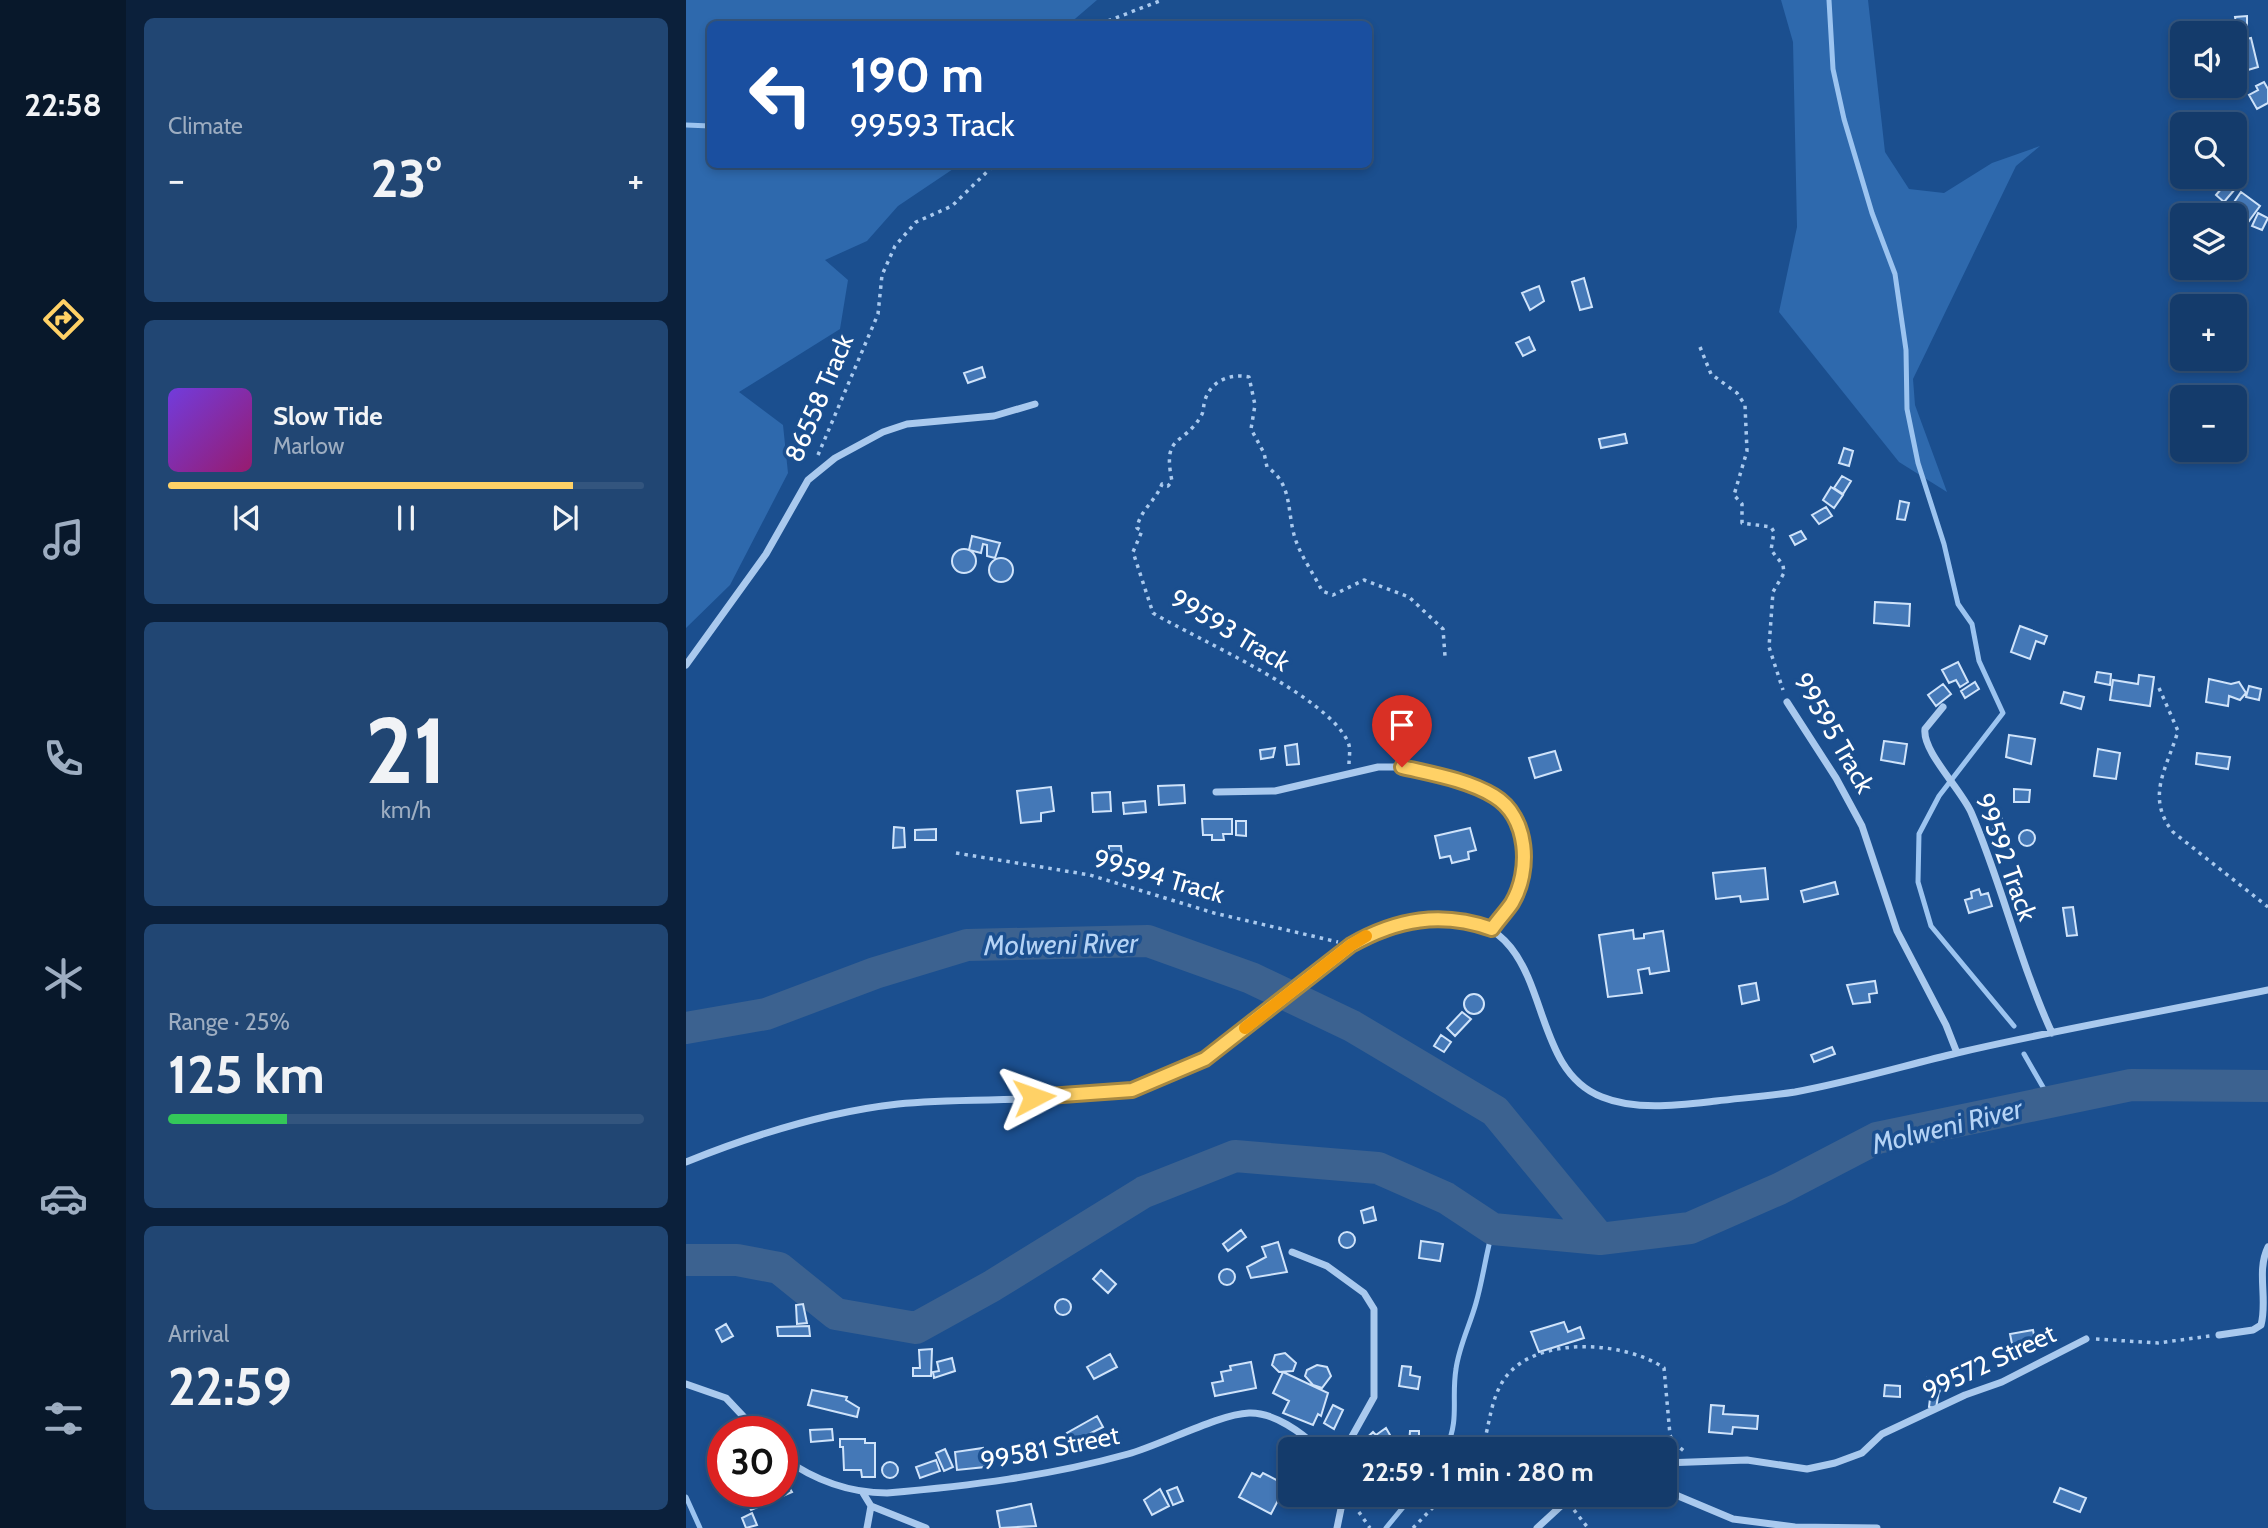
<!DOCTYPE html>
<meta charset="utf-8">
<style>
body{margin:0;font-family:Cabin,sans-serif;background:#214673;color:#f1f3f6;height:100vh;display:flex;flex-direction:column;font-size:26px;white-space:nowrap}
*{box-sizing:border-box;margin:0}
p{font-size:23px;color:#9dadc1}
.icon{flex:none;width:38px;height:38px;fill:none;stroke:currentColor;stroke-width:2;stroke-linecap:round;stroke-linejoin:round}
.map{position:relative;flex:1;overflow:hidden}
.panel{display:flex;flex-direction:column;gap:18px;padding:18px;background:#0b203b;width:560px}
.panel>*{flex:none}
.hud{position:absolute;left:21px;top:21px;width:665px;height:147px;border-radius:10px;box-shadow:0 4px 10px #0003,0 0 0 2px #33557e;background:#1a4fa0;color:#fff;overflow:hidden}
.buttons{position:absolute;left:1484px;top:21px;display:grid;gap:14px}
.buttons a{display:grid;place-items:center;width:77px;height:77px;border-radius:10px;background:#143b6b;box-shadow:0 4px 10px #0003,0 0 0 2px #33557e;font-size:35px}
.speed{position:absolute;left:21px;top:1416px;display:flex;gap:14px;font-size:35px;font-weight:700;text-align:center}
.speed>*{display:grid;place-content:center;width:91px;height:91px;border-radius:50%;background:#143b6b;box-shadow:0 4px 10px #0003,0 0 0 2px #33557e;line-height:1}
.speed .limit{border:10px solid #d22;background:#fff;color:#111}
.pin{position:absolute;display:grid;place-items:center;width:60px;height:60px;color:#fff;margin:-72px -30px;border-radius:50% 50% 50% 0;rotate:-45deg;box-shadow:0 0 7px #0007}
.pin .icon{rotate:45deg}
.me{position:absolute;width:77px;margin:-38px;rotate:86deg;stroke-linejoin:round;filter:drop-shadow(0 0 5px #0008)}
.turn{display:flex;align-items:center;gap:24px;height:147px;padding:0 28px;font-size:32px}
.turn .icon{width:91px;height:91px;stroke-width:2.5}
.turn b{display:block;font-size:49px;line-height:60px}
.big{font-size:52px;font-weight:700;line-height:1.1}
.panel .tile{flex:1;display:flex;flex-direction:column;justify-content:center;gap:10px;min-width:0;padding:0 24px;border-radius:10px;background:#214673}
.panel .dial{align-items:center;gap:0}
.dial b{font-size:91px;line-height:1}
.song{display:flex;align-items:center;gap:21px}
.cover{width:84px;height:84px;border-radius:10px;background:linear-gradient(135deg,hsl(260 70% 55%),hsl(320 70% 35%))}
.played{height:7px;border-radius:4px;background:linear-gradient(90deg,#ffd166 85%,#33557e 85%)}
.keys{display:flex;justify-content:space-around;direction:ltr}
.heat{display:flex;justify-content:space-between;align-items:center;font-size:38px;direction:ltr}
.charge{height:10px;border-radius:5px;background:linear-gradient(90deg,#34c759 25%,#33557e 0)}
.trip{position:absolute;left:592px;top:1437px;width:399px;height:70px;border-radius:10px;background:#143b6b;box-shadow:0 4px 10px #0003,0 0 0 2px #33557e;font-weight:700;line-height:70px;text-align:center}
main{display:flex;flex:1;min-height:0}
.tab-bar{display:flex;flex-direction:column;width:126px;justify-content:space-around;align-items:center;background:#08182b;color:#9dadc1}
.tab-bar .icon{width:49px;height:49px}
.tab-bar .current{color:#ffd166}
.tab-bar b{font-size:32px;color:#f1f3f6}
.map>svg:first-child{display:block}
</style>
<main>
<nav class="tab-bar">
<b>22:58</b>
<svg class="icon current" aria-label="directions" viewBox="0 0 24 24"><path d="M12 3l9 9-9 9-9-9zM9 14v-3h6M13 9l2 2-2 2"/></svg>
<svg class="icon" aria-label="music" viewBox="0 0 24 24"><path d="M9 18V5l10-2v13"/><circle cx="6" cy="18" r="3"/><circle cx="16" cy="16" r="3"/></svg>
<svg class="icon" aria-label="phone" viewBox="0 0 24 24"><path d="M5 4h4l2 5-3 2q2 4 5 5l2-3 5 2v4C11 20 4 13 5 4z"/></svg>
<svg class="icon" aria-label="climate" viewBox="0 0 24 24"><path d="M12 3v18M4 7l16 10M4 17L20 7"/></svg>
<svg class="icon" aria-label="car" viewBox="0 0 24 24"><path d="M5 17H2v-5l4-1 3-4h7l3 4 3 1v5h-3M9 17h6M6 11h13"/><circle cx="7" cy="17" r="2"/><circle cx="17" cy="17" r="2"/></svg>
<svg class="icon" aria-label="filters" viewBox="0 0 24 24"><path d="M4 7h16M4 17h16"/><circle cx="9" cy="7" r="2"/><circle cx="15" cy="17" r="2"/></svg>
</nav>
<section class="panel">
<div class="tile"><p>Climate</p>
<div class="heat"><a>−</a><b class="big">23°</b><a>+</a></div>
</div>
<div class="tile">
<div class="song"><i class="cover"></i><div><b>Slow Tide</b><p>Marlow</p></div></div>
<div class="played"></div>
<div class="keys"><svg class="icon" aria-label="previous" viewBox="0 0 24 24"><path d="M18 5L8 12l10 7zM5 5v14"/></svg><svg class="icon" aria-label="pause" viewBox="0 0 24 24"><path d="M8 5v14M16 5v14"/></svg><svg class="icon" aria-label="next" viewBox="0 0 24 24"><path d="M6 5l10 7-10 7zM19 5v14"/></svg></div>
</div>
<div class="tile dial"><b>21</b><p>km/h</p></div>
<div class="tile"><p>Range · 25%</p><b class="big">125 km</b><div class="charge"></div></div>
<div class="tile"><p>Arrival</p><b class="big">22:59</b></div>
</section>
<div class="map">
<svg width="1582" height="1528" viewBox="0 0 1582 1528">
<rect width="100%" height="100%" fill="#1b4f8f"/>
<!-- green -->
<path fill="#2e69ad" d="M0,0H411L383,24H24V164L273,165L212,206L181,241L139,260L162,280L154,329L53,392L97,425L102,473L44,585L0,628Z
M1095,0H1182L1199,152L1223,189L1258,193L1306,163L1354,146L1330,166L1227,379L1229,405L1261,492L1213,462L1093,312L1111,227L1107,42Z"/>
<g fill="none" stroke-linecap="round" stroke-linejoin="round">
<!-- stream -->
<path stroke="#9cc4f0" stroke-width="5" d="M1143,0L1147,69L1158,119L1186,213L1209,274L1220,350L1221,409L1232,463L1258,544L1272,604L1286,624L1293,661L1317,713L1253,796L1233,834L1232,882L1245,926L1328,1026
M0,125L24,126
M1338,1054L1365,1101
M760,1449C774,1418 765,1400 770,1369C773,1346 784,1325 790,1303C797,1279 800,1253 807,1229
M0,1497L14,1528
M700,1528L728,1494"/>
<!-- river -->
<path stroke="#3c6290" stroke-width="32" d="M0,1028L80,1014L189,973L281,945L462,941L565,978L666,1026L809,1111L914,1239L1004,1228L1093,1189L1191,1138L1445,1085L1582,1086
M0,1260H51L93,1268L150,1314L230,1328L306,1286L458,1192L549,1156L692,1168L760,1198L807,1229L914,1239"/>
</g>
<!-- building -->
<path fill="#4478b7" stroke="#cfe3fa" stroke-width="2" d="M1561,16V33L1552,36L1549,17Z
M1565,38L1572,67L1562,70L1561,64L1553,66L1549,51L1552,50L1550,41Z
M1578,82L1582,89V103L1571,109L1563,95L1572,90L1570,86Z
M1541,182L1549,189L1538,202L1530,195Z
M1555,192L1574,206L1560,225L1553,220L1549,223V215H1543L1542,211Z
M1572,213L1582,218L1576,230L1566,226Z
M898,278L906,307L894,310L886,282Z
M853,286L858,301L844,310L836,293Z
M843,337L849,350L837,356L830,343Z
M296,367L299,377L282,383L278,373Z
M939,434L941,443L915,448L913,439Z
M1158,448L1167,451L1163,466L1153,463Z
M1156,476L1165,481L1157,494L1148,488Z
M1145,487L1157,495L1148,508L1137,500Z
M1214,501L1223,503L1219,520L1211,519Z
M1140,507L1146,516L1133,524L1126,515Z
M1115,531L1120,539L1109,545L1104,536Z
M286,536L314,543L309,558L301,556V545L297,544L295,553L283,550Z
M266 561a12 12 0 1 1 24 0a12 12 0 1 1-24 0Z
M303 570a12 12 0 1 1 24 0a12 12 0 1 1-24 0Z
M1189,602L1224,604L1223,626L1188,623Z
M1334,626L1361,636L1358,644L1350,641L1344,659L1325,652Z
M1272,662L1282,682L1274,687L1270,680L1263,683L1256,670Z
M1411,672L1425,674L1424,685L1409,682Z
M1453,675L1468,677L1464,706L1424,700L1427,680L1452,684Z
M1523,679L1545,684L1553,682L1560,693L1554,700L1543,696L1542,706L1520,702Z
M1289,682L1293,689L1279,698L1275,691Z
M1257,684L1265,694L1250,706L1242,695Z
M1563,686L1575,689L1573,700L1560,697Z
M1378,692L1398,697L1395,709L1375,703Z
M733,705L738,722L713,729L708,712Z
M708,715L712,728L700,731L696,718Z
M1323,735L1349,739L1345,764L1320,757Z
M1198,741L1221,744L1218,764L1195,760Z
M611,744L613,764L601,765L599,746Z
M589,748L587,757L575,759L574,750Z
M1412,749L1434,753L1430,779L1408,776Z
M869,751L875,770L849,778L843,758Z
M1511,753L1544,757L1542,769L1510,764Z
M498,785L499,803L473,805L472,786Z
M365,787L368,811L355,813V821L335,823L331,791Z
M1328,789L1344,790L1343,802H1328Z
M424,792L425,811L407,812L406,793Z
M459,801L460,812L438,814L437,803Z
M1315,812L1317,832L1307,833L1305,813Z
M516,819H546V834H537L538,840H526V835H517Z
M550,821H560V836L550,835Z
M208,827L218,828L219,847L207,848Z
M784,828L790,850L782,852L783,859L766,863L764,856L754,858L749,836Z
M250,829V840H229V830Z
M1333 838a8 8 0 1 1 16 0a8 8 0 1 1-16 0Z
M423,846H435L436,858H423Z
M1079,868L1082,899L1055,902L1054,896L1030,899L1027,873Z
M1149,882L1152,894L1118,902L1115,891Z
M1293,889L1295,895L1302,893L1306,906L1283,913L1279,900L1286,898L1285,892Z
M1387,907L1391,935L1381,936L1377,908Z
M947,930L948,939L958,938V934L977,931L983,971L964,974L963,968L952,970L956,993L922,997L913,935Z
M1189,981L1191,993L1183,994L1184,1002L1167,1004L1161,985Z
M1070,983L1073,1000L1056,1004L1053,986Z
M778 1004a10 10 0 1 1 20 0a10 10 0 1 1-20 0Z
M776,1012L785,1019L769,1036L761,1028Z
M755,1035L765,1042L758,1052L748,1046Z
M1146,1047L1149,1054L1128,1062L1125,1055Z
M687,1207L690,1220L678,1223L675,1211Z
M555,1230L560,1237L542,1251L537,1244Z
M653 1240a8 8 0 1 1 16 0a8 8 0 1 1-16 0Z
M735,1241L757,1244L754,1261L733,1258Z
M592,1242L601,1272L565,1278L561,1267L580,1257L576,1247Z
M533 1277a8 8 0 1 1 16 0a8 8 0 1 1-16 0Z
M415,1270L430,1284L422,1293L407,1279Z
M369 1307a8 8 0 1 1 16 0a8 8 0 1 1-16 0Z
M117,1304L121,1323L111,1324L110,1305Z
M878,1322L882,1332L894,1327L898,1338L853,1352L845,1332Z
M40,1324L47,1336L36,1342L30,1330Z
M123,1326L124,1336H92L91,1327Z
M1347,1330L1351,1350L1328,1354L1324,1334Z
M246,1349L245,1376H227V1368H234L233,1350Z
M599,1353L610,1363L607,1371L593,1372L586,1365L589,1355Z
M424,1354L431,1367L408,1379L401,1367Z
M266,1358L269,1371L248,1378L247,1372L253,1371L251,1362Z
M565,1362L570,1388L529,1396L526,1383L537,1381L535,1372L545,1370L544,1366Z
M631,1365L641,1367L645,1376L636,1388L627,1385L619,1376L621,1370Z
M716,1366L725,1367L724,1375L734,1377L732,1389L713,1386Z
M597,1372L642,1393L635,1416L632,1414L627,1425L597,1413L603,1401L587,1393Z
M1241,1378L1260,1381L1259,1392L1253,1391L1250,1408L1243,1407L1245,1390L1239,1389Z
M1199,1385L1214,1386V1397L1198,1396Z
M126,1390L161,1397L160,1400L173,1408L171,1417L122,1405Z
M647,1405L657,1410L648,1429L638,1423Z
M1025,1405L1038,1406L1037,1414L1072,1416L1071,1429L1047,1427L1046,1434L1023,1432Z
M411,1416L417,1427L405,1433L411,1442L392,1453L381,1433Z
M700,1428L712,1449H669L687,1432L690,1435Z
M146,1429L147,1440L125,1442L124,1430Z
M724,1431H733V1444H723Z
M154,1439H179V1443H189V1477H176L175,1470H158L157,1447H154Z
M297,1448L299,1467L271,1470L269,1452Z
M259,1449L267,1467L258,1471L250,1453Z
M250,1460L254,1471L234,1478L230,1467Z
M196 1470a8 8 0 1 1 16 0a8 8 0 1 1-16 0Z
M566,1473L574,1477L577,1473L600,1485L585,1514L553,1497Z
M101,1484L106,1492L65,1510L55,1491H96V1486Z
M491,1487L497,1501L487,1505L481,1491Z
M1374,1488L1400,1498L1394,1512L1368,1502Z
M474,1489L483,1506L466,1515L458,1500Z
M345,1504L350,1526L314,1528L311,1511Z
M66,1513L71,1525L60,1528L56,1518Z"/>
<g fill="none" stroke-linecap="round" stroke-linejoin="round">
<!-- path -->
<path stroke="#a9c9ee" stroke-width="3.5" stroke-dasharray="3.5 5" stroke-linecap="butt" d="M414,24L476,0
M1014,347L1025,374L1051,393L1059,405L1061,451L1048,495L1056,504V523L1085,527L1088,532L1085,550L1097,565L1098,573L1087,592L1083,647L1097,690
M132,455L192,314L196,275L209,246L230,222L266,206L309,164
M1473,688L1492,731C1481,768 1459,797 1487,832L1582,907
M663,764C663,757 665,749 662,742C641,695 512,640 467,613L447,552L456,531L451,528C454,510 469,502 476,484L482,486L486,481C476,433 497,447 515,416C518,412 517,406 519,400C525,381 544,373 563,377L569,405L565,429L578,453L581,467C608,485 600,513 610,541C616,558 628,574 636,591L647,595L678,580L723,597L757,629L759,656
M270,853L404,875L528,913L652,942
M1410,1339L1472,1343L1524,1336
M796,1449C804,1425 804,1399 819,1378C850,1335 939,1341 978,1368L984,1435L987,1442L998,1451
M668,1505L684,1528
M888,1510L902,1528
M727,1528L760,1494"/>
<!-- minor -->
<path stroke="#a9c9ee" stroke-width="7" d="M0,665L80,554L122,480L149,458L197,432L221,424L308,416L349,404
M1101,702L1150,778L1176,826L1211,931L1260,1025L1271,1053
M1257,707L1239,729C1236,751 1274,788 1285,812C1316,884 1333,961 1366,1033
M530,792L589,791L692,767H716L796,790L821,806L835,829L837,846L832,890L806,929
M0,1162C67,1135 140,1112 212,1104C293,1095 399,1108 474,1079C572,1042 655,914 759,917C874,921 833,1065 916,1097C950,1111 994,1105 1030,1101C1056,1098 1083,1096 1109,1092C1164,1082 1217,1066 1271,1053C1374,1029 1479,1011 1582,990
M606,1252L641,1266L678,1293L688,1309V1397L659,1449
M1533,1335L1567,1330L1575,1325C1582,1300 1570,1271 1582,1247
M0,1384L40,1398L72,1432
M96,1457C128,1480 161,1493 201,1493C283,1486 363,1476 442,1454C475,1445 533,1414 563,1413C588,1412 616,1433 633,1449
M978,1463L1061,1460L1121,1469L1149,1463L1176,1453L1196,1434L1279,1395L1316,1382L1400,1339
M978,1490L1047,1519L1109,1527L1191,1528
M177,1493L185,1506L240,1528
M181,1528L185,1506
M651,1528L658,1494
M851,1528L888,1494"/>
</g>
<g fill="none" stroke-linecap="round" stroke-linejoin="round">
<!-- route casing -->
<g stroke="#a68842" stroke-width="18">
<path id="route" d="M348,1097L446,1090L519,1059L665,945C711,919 755,911 806,929C812,920 820,912 826,903C845,871 843,817 808,796C782,780 746,774 716,767"/>
</g>
<!-- route -->
<use href="#route" stroke="#ffd166" stroke-width="12"/>
<!-- slow -->
<path stroke="#f59e0b" stroke-width="12" d="M559,1028L665,945L680,936"/>
</g>
<g text-anchor="middle" dominant-baseline="central" stroke-width="7" stroke-linejoin="round" paint-order="stroke">
<!-- street labels -->
<g font-size="26" fill="#fff" stroke="#1b4f8f">
<text transform="translate(133 398) rotate(-67)">86558 Track</text>
<text transform="translate(544 630) rotate(31)">99593 Track</text>
<text transform="translate(1148 733) rotate(60)">99595 Track</text>
<text transform="translate(1320 857) rotate(70)">99592 Track</text>
<text transform="translate(473 876) rotate(16)">99594 Track</text>
<text transform="translate(1303 1362) rotate(-25)">99572 Street</text>
<text transform="translate(364 1448) rotate(-11)">99581 Street</text>
</g>
<!-- water labels -->
<g font-size="28" font-style="italic" fill="#b5d3f5" stroke="#1b4f8f">
<text transform="translate(375 944) rotate(-1)">Molweni River</text>
<text transform="translate(1261 1126) rotate(-14)">Molweni River</text>
</g>
</g>
</svg>
<div class="buttons">
<a><svg class="icon" aria-label="sound" viewBox="0 0 24 24"><path d="M4 9h4l5-4v14l-5-4H4zM17 9q2 3 0 6"/></svg></a>
<a><svg class="icon" aria-label="search" viewBox="0 0 24 24"><circle cx="10" cy="10" r="6"/><path d="M15 15l6 6"/></svg></a>
<a><svg class="icon" aria-label="layers" viewBox="0 0 24 24"><path d="M12 4l9 5-9 5-9-5zM3 14l9 5 9-5"/></svg></a>
<a>+</a>
<a>−</a>
</div>
<div class="speed"><div class="limit">30</div></div>
<div class="pin" style="left:716px;top:767px;background:#d93025"><svg class="icon" aria-label="arrive" viewBox="0 0 24 24"><path d="M6 21V4h12l-3 4 3 4H6"/></svg></div>
<svg class="me" style="left:348px;top:1097px" viewBox="-20 -20 40 40"><path d="M0-17L14 15 0 8-14 15z" fill="#ffd166" stroke="#fff" stroke-width="4"/></svg>
<div class="trip">22:59 · 1 min · 280 m</div>
<div class="hud">
<div class="turn"><svg class="icon" aria-label="left" viewBox="0 0 24 24"><path d="M17 20v-9H6M10 6l-5 5 5 5"/></svg><div><b>190 m</b>99593 Track</div></div>
</div>
</div>
</main>
